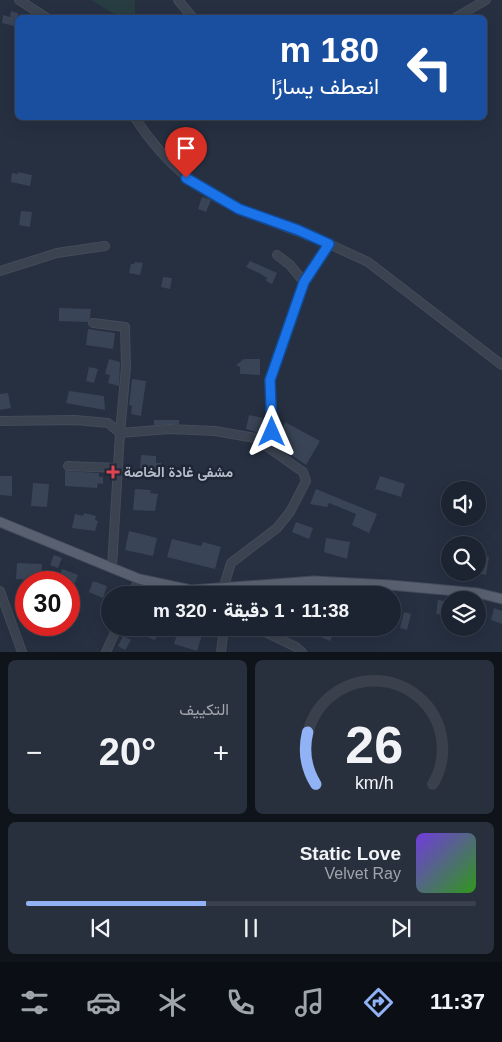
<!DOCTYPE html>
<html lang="ar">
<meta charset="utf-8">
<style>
body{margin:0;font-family:Helvetica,Vazirmatn,sans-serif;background:#29303d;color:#f1f3f6;direction:rtl;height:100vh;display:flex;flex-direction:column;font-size:19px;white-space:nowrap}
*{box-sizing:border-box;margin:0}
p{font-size:16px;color:#a0a4ab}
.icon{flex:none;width:28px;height:28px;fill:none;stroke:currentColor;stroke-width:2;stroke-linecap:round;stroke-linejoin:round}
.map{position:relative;height:652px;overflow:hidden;direction:ltr}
.details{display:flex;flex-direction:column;gap:8px;padding:8px;background:#0f141b;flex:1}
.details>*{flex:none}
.banner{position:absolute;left:15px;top:15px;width:472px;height:105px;border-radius:8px;box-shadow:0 5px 20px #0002,0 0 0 1px #3a414d;direction:rtl;background:#1a4fa0;color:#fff;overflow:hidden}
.buttons{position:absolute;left:441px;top:481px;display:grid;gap:10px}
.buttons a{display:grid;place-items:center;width:45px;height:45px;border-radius:50%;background:#1c2431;box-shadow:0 5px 20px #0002,0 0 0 1px #3a414d;font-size:25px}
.speed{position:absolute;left:15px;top:571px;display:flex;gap:10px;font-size:25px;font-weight:700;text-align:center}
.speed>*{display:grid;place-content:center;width:65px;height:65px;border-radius:50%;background:#1c2431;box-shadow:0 5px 20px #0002,0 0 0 1px #3a414d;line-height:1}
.speed .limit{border:8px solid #d22;background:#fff;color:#111}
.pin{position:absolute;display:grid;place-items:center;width:42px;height:42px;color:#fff;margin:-51px -21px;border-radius:50% 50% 50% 0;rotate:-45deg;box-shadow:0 0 5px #0007}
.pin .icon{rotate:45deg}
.me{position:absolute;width:55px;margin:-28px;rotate:0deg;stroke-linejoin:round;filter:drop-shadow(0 0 4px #0008)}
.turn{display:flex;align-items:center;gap:18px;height:105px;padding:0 25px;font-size:22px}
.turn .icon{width:65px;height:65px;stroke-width:2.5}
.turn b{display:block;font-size:35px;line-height:42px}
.big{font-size:38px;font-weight:800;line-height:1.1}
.details .card{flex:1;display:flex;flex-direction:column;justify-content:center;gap:8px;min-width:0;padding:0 18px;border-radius:8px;background:#29303d}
.details .dial{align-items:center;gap:0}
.dial svg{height:130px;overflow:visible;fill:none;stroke:#3a414d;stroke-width:7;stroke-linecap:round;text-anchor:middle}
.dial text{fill:#f1f3f6;stroke:none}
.song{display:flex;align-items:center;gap:15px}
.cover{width:60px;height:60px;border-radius:8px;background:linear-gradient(135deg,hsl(260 70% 55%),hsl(110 70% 35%))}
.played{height:5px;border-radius:2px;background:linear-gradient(90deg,#91b3f6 40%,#3a414d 40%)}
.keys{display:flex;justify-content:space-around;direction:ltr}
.heat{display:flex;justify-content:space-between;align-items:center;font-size:28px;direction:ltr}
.details .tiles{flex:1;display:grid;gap:8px;grid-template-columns:1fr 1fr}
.card:last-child{grid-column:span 2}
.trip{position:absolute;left:101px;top:586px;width:300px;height:50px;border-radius:25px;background:#1c2431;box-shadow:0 5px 20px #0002,0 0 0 1px #3a414d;font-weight:800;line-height:50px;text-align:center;direction:rtl}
.dock{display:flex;height:80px;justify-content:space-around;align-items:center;background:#0b0e14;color:#a0a4ab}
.dock .icon{width:35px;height:35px}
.dock .current{color:#91b3f6}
.dock b{font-size:22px;color:#f1f3f6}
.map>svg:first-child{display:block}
</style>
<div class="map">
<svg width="502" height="652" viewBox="0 0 502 652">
<rect width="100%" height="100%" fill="#263041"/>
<!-- green -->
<path fill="#283d42" d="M91,0H135V13C122,23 104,7 91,0Z"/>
<!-- building -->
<path fill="#394456" d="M11,11L18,13V27L2,23L3,15L10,17Z
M18,172L32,175L30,186L11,182L12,173L18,174Z
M202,197L211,200L206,212L198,209Z
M21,211L32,212L30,227L19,225Z
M250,261L277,273L272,284L266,281L267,278L261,274L246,267Z
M135,262L143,263L140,275L129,273L131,264H134Z
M163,277L172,278L170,289L161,287Z
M59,308L91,309L90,318L88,322L59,321Z
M88,329L115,333L113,349L86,345Z
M109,359L120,362L119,386L108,383L110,375L105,374Z
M244,359H260V375L240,374V367L236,365Z
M89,367L98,369L94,383L86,381Z
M132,379L146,381L141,416L131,414L132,406L129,405Z
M69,391L104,396L105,410L66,403Z
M8,393L11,408L0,410V394Z
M249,415L263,418L259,433L246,429Z
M154,420H179V424L154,425Z
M285,422L320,441L306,465L277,445Z
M141,455L156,456V463H161V469H155V472L140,470Z
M65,471L99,473V477H103V484L98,483L97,488L65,486Z
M0,476H12V496L0,495Z
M380,476L405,484L401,497L375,489Z
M33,483L49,484L47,507L31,506Z
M135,489L151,490L150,493L158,494L155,511L133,510Z
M316,489L377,514L369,533L352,525L356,514L329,503L327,507L310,504Z
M84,513L96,516L95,520L98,521L95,531L72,528L75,514L83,516Z
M296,522L313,528L309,539L292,532Z
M129,531L157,538L153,556L125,550Z
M326,538L350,542L347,559L324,552Z
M172,539L201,546L203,542L221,547L215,569L167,557Z
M54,555L62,558L58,568L50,565Z
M478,555L489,557L486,575L478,573Z
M17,563L42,564L41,581L16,579Z
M62,569L78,575L74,585L59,579Z
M93,581L107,586L103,598L89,592Z
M438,600L450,602V616L436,614Z
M494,608L502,611V624L491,620Z
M404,612L411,614L407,630L400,628Z
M36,625H52L53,630L39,635Z
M140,628H160L155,640L137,633Z
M179,628H204L197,651L174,644Z
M319,628H336L330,641L316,635Z
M123,636L131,640L125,650L118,646Z"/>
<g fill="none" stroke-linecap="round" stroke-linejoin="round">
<!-- minor casing -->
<g stroke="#444b5a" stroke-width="10">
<path id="minor" d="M19,0L47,18
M178,0L193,18
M455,18L486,0
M135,118C161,158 195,190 240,209C269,222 300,231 329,244L304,282L270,380L271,449
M329,244L368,262L502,365
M277,255L290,265L304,282
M0,271L57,253L105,246
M93,323L125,327L126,367L120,433L169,429L215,431L255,438L303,472L306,481L290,512L277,528L231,563L223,589
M0,421L75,420L108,423L120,433L112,567
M68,466L117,468
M0,591L22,652
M132,595L139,579
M257,628L296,647L302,652
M106,652L117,628
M221,652L224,628"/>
</g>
<!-- major casing -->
<g stroke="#444b5a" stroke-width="11">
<path id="major" d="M0,522L139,579L191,590L314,581L390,585L478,593L502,599"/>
</g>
<!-- minor -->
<use href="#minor" stroke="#3b4350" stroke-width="8"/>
<!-- major -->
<use href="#major" stroke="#596170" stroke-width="9"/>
</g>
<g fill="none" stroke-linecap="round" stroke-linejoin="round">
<!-- route casing -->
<g stroke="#114b97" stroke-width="12">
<path id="route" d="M186,178L239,209L298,230L329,244L304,282L270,380L272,432"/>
</g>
<!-- route -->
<use href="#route" stroke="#1a73e8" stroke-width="9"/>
</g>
<!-- markers -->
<path fill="#e0444e" stroke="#1f2736" stroke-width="2" d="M110.5 464.5h5v5h5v5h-5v5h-5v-5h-5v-5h5z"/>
<g text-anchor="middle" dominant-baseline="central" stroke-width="5" stroke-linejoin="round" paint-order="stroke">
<!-- poi labels -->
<g font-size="14" font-weight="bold" fill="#b7becb" stroke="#1f2736" text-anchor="start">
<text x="124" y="472">مشفى غادة الخاصة</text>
</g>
</g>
</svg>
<div class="buttons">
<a><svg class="icon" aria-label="sound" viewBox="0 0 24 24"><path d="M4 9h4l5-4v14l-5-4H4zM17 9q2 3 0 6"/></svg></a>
<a><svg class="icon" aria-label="search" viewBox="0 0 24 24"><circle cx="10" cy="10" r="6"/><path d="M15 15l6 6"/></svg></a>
<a><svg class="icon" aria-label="layers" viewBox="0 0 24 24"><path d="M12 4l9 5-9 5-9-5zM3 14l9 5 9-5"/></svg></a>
</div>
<div class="speed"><div class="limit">30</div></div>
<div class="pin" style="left:186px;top:178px;background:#d93025"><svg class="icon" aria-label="arrive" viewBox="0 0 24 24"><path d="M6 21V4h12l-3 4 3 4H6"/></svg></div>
<svg class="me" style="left:272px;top:432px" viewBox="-20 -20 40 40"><path d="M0-17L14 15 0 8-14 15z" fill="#1a73e8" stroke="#fff" stroke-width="4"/></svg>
<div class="trip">11:38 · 1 دقيقة · 320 m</div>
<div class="banner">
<div class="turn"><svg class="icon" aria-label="left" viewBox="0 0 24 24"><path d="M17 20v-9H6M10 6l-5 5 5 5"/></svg><div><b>180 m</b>انعطف يسارًا</div></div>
</div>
</div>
<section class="details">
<div class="tiles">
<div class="card dial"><svg viewBox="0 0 100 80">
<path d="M14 69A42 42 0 1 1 86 69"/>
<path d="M14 69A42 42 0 0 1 9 37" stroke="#91b3f6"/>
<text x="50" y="56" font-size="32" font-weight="700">26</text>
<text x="50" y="72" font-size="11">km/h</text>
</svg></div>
<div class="card"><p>التكييف</p>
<div class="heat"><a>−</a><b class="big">20°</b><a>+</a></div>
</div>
<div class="card">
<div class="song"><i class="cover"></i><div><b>Static Love</b><p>Velvet Ray</p></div></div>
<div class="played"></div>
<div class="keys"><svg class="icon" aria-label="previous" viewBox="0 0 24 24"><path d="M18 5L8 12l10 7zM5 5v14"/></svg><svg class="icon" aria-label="pause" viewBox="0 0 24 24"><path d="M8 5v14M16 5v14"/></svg><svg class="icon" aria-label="next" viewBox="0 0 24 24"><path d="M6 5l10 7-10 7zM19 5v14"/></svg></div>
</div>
</div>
</section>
<nav class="dock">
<b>11:37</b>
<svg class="icon current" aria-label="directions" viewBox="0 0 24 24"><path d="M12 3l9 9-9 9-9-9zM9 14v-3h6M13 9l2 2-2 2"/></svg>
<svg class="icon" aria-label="music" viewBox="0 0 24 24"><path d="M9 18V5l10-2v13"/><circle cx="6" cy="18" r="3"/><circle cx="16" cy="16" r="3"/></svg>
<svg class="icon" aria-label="phone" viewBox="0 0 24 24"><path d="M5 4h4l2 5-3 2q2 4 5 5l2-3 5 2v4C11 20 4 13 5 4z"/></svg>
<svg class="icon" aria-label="climate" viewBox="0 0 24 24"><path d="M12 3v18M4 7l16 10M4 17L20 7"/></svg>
<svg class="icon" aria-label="car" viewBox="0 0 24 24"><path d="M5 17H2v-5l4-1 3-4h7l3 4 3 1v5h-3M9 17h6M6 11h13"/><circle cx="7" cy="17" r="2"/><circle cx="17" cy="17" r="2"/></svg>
<svg class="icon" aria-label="filters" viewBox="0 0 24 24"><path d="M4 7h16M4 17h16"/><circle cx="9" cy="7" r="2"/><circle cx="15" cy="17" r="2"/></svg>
</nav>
